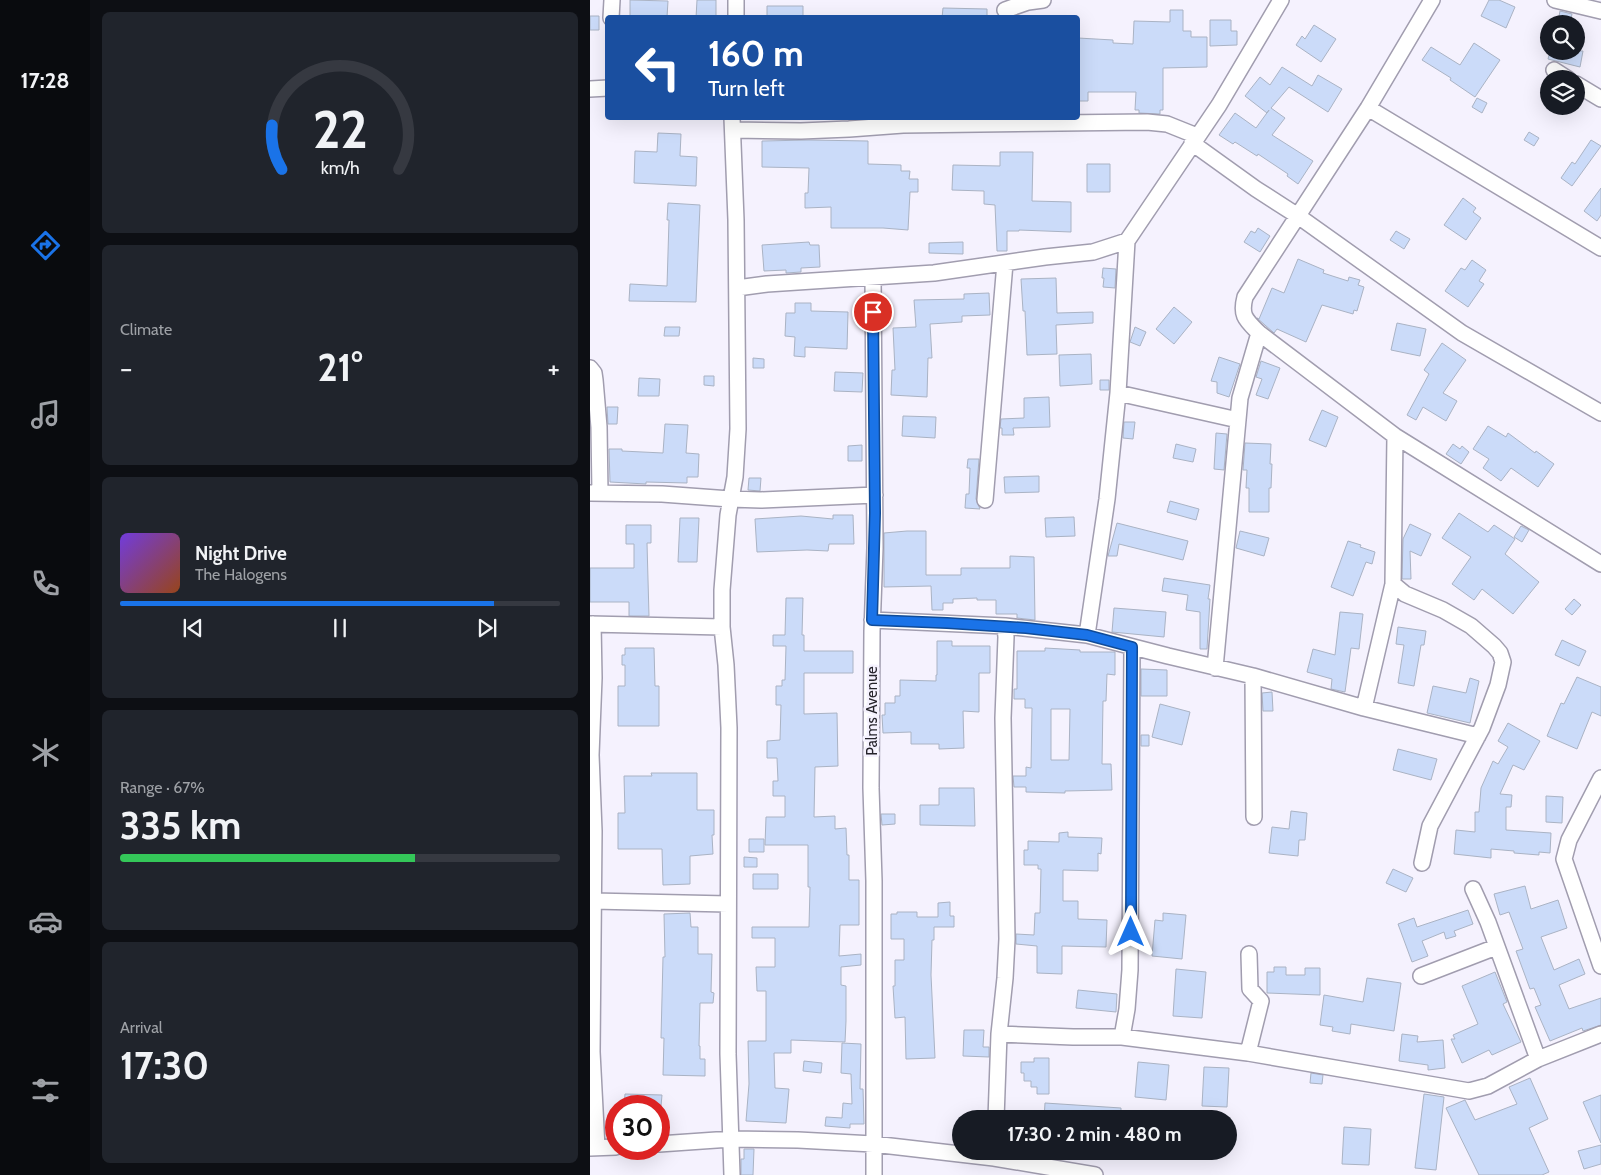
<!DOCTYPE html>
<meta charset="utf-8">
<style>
body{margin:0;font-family:Cabin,sans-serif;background:#20242c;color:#f1f3f6;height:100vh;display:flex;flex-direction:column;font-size:19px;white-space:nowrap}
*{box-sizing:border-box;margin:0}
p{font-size:16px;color:#9ea1a6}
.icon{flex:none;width:28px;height:28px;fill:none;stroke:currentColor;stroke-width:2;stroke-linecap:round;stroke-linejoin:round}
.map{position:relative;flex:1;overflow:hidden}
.sheet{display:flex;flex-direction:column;gap:12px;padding:12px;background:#0d0f14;width:500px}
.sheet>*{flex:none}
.hud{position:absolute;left:15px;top:15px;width:475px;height:105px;border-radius:5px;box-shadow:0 5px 20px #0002;background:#1a4fa0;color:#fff;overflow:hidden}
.tools{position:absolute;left:950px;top:15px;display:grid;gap:10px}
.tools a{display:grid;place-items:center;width:45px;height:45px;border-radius:50%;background:#171b24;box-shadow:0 5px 20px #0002;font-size:25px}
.speed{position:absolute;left:15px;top:1095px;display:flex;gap:10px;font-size:25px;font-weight:700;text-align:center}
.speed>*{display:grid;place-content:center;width:65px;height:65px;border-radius:50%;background:#171b24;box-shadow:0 5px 20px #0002;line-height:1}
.speed .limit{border:8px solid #d22;background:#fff;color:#111}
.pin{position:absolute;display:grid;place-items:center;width:42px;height:42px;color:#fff;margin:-21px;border:2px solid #fff;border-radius:50%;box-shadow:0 1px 5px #0007}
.me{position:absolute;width:55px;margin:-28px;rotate:0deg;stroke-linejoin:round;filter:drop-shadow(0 0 4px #0008)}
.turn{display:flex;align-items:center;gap:18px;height:105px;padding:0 20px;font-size:22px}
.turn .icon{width:65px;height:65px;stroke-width:2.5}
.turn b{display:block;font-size:35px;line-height:42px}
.big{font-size:38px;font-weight:700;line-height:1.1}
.sheet .card{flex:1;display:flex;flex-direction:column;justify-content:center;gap:8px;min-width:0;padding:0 18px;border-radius:8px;background:#20242c}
.sheet .dial{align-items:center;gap:0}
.dial svg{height:130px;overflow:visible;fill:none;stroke:#363941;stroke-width:7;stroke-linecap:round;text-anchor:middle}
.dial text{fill:#f1f3f6;stroke:none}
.song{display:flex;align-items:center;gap:15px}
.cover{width:60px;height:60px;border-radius:8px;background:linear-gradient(135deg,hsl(260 70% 55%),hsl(20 70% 35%))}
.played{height:5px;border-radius:2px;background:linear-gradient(90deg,#1a73e8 85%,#363941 85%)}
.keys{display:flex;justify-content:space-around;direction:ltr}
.heat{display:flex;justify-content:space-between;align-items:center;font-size:28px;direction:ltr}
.charge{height:8px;border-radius:4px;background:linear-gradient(90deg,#34c759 67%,#363941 0)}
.trip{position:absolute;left:362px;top:1110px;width:285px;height:50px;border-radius:25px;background:#171b24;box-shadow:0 5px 20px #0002;font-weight:700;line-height:50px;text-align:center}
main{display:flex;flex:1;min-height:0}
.menu{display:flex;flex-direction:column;width:90px;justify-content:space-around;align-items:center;background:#090b0e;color:#9ea1a6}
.menu .icon{width:35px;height:35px}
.menu .selected{color:#1a73e8}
.menu b{font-size:22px;color:#f1f3f6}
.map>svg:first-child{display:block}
</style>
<main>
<nav class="menu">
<b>17:28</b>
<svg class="icon selected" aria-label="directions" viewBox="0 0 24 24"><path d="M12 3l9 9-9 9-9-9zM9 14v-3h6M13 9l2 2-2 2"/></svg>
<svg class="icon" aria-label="music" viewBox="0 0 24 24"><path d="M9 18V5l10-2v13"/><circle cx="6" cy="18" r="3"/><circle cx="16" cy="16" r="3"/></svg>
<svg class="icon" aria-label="phone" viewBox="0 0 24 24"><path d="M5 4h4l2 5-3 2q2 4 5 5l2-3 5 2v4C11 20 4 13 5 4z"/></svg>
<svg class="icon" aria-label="climate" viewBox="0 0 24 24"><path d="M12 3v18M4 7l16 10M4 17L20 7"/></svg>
<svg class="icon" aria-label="car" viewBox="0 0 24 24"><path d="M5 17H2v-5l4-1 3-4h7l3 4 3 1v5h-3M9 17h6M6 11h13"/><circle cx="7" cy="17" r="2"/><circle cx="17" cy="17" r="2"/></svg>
<svg class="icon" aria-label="filters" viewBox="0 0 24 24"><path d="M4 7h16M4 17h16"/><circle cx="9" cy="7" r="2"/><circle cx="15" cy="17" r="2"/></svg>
</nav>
<section class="sheet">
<div class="card dial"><svg viewBox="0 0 100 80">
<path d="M14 69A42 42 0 1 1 86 69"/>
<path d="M14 69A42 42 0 0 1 8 42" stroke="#1a73e8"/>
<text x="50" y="56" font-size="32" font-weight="700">22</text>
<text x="50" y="72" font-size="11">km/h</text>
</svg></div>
<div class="card"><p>Climate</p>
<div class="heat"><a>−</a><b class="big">21°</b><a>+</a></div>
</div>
<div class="card">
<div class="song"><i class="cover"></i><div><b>Night Drive</b><p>The Halogens</p></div></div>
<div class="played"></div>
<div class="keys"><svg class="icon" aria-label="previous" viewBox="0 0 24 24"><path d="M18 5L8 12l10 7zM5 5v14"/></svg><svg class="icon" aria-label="pause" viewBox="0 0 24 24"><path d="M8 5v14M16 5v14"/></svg><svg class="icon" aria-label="next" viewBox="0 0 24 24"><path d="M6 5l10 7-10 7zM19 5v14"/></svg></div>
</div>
<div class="card"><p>Range · 67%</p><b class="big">335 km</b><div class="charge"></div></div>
<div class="card"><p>Arrival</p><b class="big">17:30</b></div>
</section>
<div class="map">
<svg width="1011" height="1175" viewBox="0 0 1011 1175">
<rect width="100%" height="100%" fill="#f5f2fe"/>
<!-- building -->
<path fill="#cbdbf9" stroke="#aab3c4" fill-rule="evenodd" d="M40,0L78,1L77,17L40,16Z
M107,0H126V18H106Z
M899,0H909L925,7L916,28L891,16Z
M177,6H213V18H177Z
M353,8L397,9V18H352Z
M580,10H593V31H601V37H617V67L573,68V110H570V114L549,113V110H545L546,92H498V101H488V38L523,40V43L543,44L544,21L580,22Z
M970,11L982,14L980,24L968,22Z
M0,16H9V30H0Z
M620,20H641V31H647V45L620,46Z
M724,25L746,39L731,62L706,45L712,36L715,39Z
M884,43L910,60L885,97L860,80L861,78L832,60L841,47L870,65Z
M960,51H993L990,67L958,59Z
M692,67L722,86L728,75L752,89L738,112L699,87L681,108L695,118L682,135L723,161L708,184L697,176L698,174L668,154L667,156L645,142L643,144L629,135L645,113L666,128L679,110L677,113L655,96L670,77L680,85Z
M887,98L897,103L892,113L882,107Z
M939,132L949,138L944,146L934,140Z
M68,133L91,134L90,156L107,157L106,186L44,183L45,151L67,152Z
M219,140L278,141V164L311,165V171H320L319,179H328V192H320L318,230L293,228H241V207L215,208V193H218L219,168L172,167V141Z
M1001,140L1011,146L982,186L971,178L982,162L985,164Z
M410,152H443L442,201L481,202V232L429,230V231H417V251H407L405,205L394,204V191L362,190L363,165L410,166Z
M497,164H520V192H497Z
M1011,188V215L1007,221L994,211Z
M873,198L886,208L883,212L891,218L876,240L854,225Z
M78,203L110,205L106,302L39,301L40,284L77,286L79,220H77Z
M668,228L680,236L670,252L654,242L661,231L665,233Z
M806,231L820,239L814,249L800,240Z
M219,242L220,245H229L230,267L211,268V272L196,273V270L174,271L172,245Z
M373,242V254L339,253V243Z
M708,259L734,270L733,273L758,281L759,277L770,280L768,285L774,287L767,311L764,310L763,314L732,305L716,342L687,329L684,333L667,318L669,319L682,288L694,293Z
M882,260L896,270L889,281L894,284L878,307L855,291L871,268L875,270Z
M513,268L526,269L525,288L513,287L514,278H512Z
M466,278L467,313L503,312V323L466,325L467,354L437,355L435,311H433L431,279Z
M399,293L400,315L372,316V322L340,324L342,358H338L337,397L301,395L302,370H305L303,328L326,327L324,300L374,299V294Z
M205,303H221V311L258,312L257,349L215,347V357L204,356L205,337L195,336L196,313H205Z
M584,307L602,322L584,344L566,329Z
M807,323L836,329L830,356L801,350Z
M75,327H90L89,336H74Z
M545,327L556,332L550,346L540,342Z
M852,343L876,360L853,393L867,401L856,421L833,407L826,420L817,415L839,374L834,370Z
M501,354L502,384L470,386L469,355Z
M629,357L650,364L639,397L627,393V382L621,381Z
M163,358L174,359V368H163Z
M671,361L690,368L678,399L666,395L672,379L666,377Z
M245,372L273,373L272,392L244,391Z
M114,376H124V386L114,385Z
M49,378L70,379L69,396H48Z
M510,380H519V390H510Z
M459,397L460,427L423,428L424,435H412V428H410L411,419L434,418V398Z
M17,407H28L27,424H18Z
M732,410L748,417L736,447L719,440Z
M313,416L346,417L345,438L312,436Z
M534,422H545L543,439L533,438Z
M75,424L98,425L96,453L109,454L108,477H97V483L56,482V484L20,482L19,449H32V451L73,453Z
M898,426L916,437L918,433L945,453L946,451L964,464L948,487L921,468L911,481L893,468L899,459L883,449Z
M626,433L637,434L634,470L624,469Z
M655,443L681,444L680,464H682L681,488H679V512H659V488H656L657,470H653Z
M586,444L606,449L603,462L583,458Z
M863,444L870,449L872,446L879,452L871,464L856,454Z
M272,445V461H258V446Z
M378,459H389L386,499L390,509L375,508L376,494H379L380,468H377Z
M449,476V492L415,493L414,477Z
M159,478H171L170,491L158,490Z
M580,501L609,509L606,520L577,512Z
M869,513L898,532L904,525L925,539L915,554L949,582L923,614L892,589L884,600L862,584L881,557L852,538Z
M243,515H263L264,544H239L238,551L217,550L167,552L165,519L211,516L243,519Z
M484,517L485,536L456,537L455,518Z
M90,518H109L107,562H88Z
M527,523L598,541L593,560L529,544L527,556H518Z
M820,524L841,534L831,556L820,551L821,579H812L813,539Z
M36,525H61V543H57L59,616H39V602H0V568H44V544H36Z
M931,526L939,530L932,542L924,537Z
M317,531H336V575H371V568H420V556L444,557L445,620L427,618V614H406V600H387V598L363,599V603H353V610H342L341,586L294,587V533Z
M650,531L679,538L674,556L646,548Z
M758,541L771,545L770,547L785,552L782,564L776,562L763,596L741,587Z
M574,578L620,585L618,599H620L617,649H610V612L596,610L598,595L572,591Z
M196,598H213L212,635H214V651H263V673H214V714L247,713L248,766L225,767L224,817L245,816V829L256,828L257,855H259V880H269V925H250L249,956L271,954V965L251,967V985L256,986V1021L255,1042L201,1040V1053H184L185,1088L199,1089L196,1123L156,1121L159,1084L158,1041H176V991H167L166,967H185V938H162V927H219L220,887H218V845H175L176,817H195V796H183V781H188L187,758H177V741L190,740L191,705H186V686H192V680H195L196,646H183V635H195Z
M984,599L991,605L982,615L975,609Z
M524,608L576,612L574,637L522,632Z
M750,612L773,614L769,649L761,648L755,692L741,689L742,679L717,672L723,649L745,655Z
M808,627L836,631L834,645H831L824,686L808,683L814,645L806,644Z
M972,640L996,651L989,666L965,655Z
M347,641H362V646H400V673H389V712L373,711L374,748L349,749V744H321V732L293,733L292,715H295V703H305V696H310V680L346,681V675H347Z
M35,648H64L65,686H69V726H28V686H35V665H32V655H35Z
M455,648L490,650V652H525V675L517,674L516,701H513L512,764H521L522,790L475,791V793L436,792V787H424L423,776H436V767L441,768L442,708H435V699H424V689H427V651H455ZM461,709H480L479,760H461Z
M551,669L577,670V696H551Z
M987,677L1011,687V716L1002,712L987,749L957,736L971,703L974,704Z
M880,678L889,681L880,723L837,713L843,686L876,693Z
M682,692L683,711H673L672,693Z
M570,704L600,712L592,745L562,737Z
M918,723L950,741L934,770L923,765L910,794L922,795L921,807H916V830L961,833L960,853L949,852V855L924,853V851L901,849V858L864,854L866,830L885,832V812H889L891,788L903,761L908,764L918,747L908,741Z
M551,735H559V746H551Z
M808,749L847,759L841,780L803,770Z
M61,773H107V810H124V835H122L123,854L100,856V884L73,885L72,849H28V813H35L34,776H62Z
M349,788H384L385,826L330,825V805H349Z
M956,796L973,797L972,823L956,822Z
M701,811L717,813L715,840H709L708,856L679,853L682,827L699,829Z
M291,814H305V824L292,825Z
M478,832V837L512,838L511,854L508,853V871L473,870V901H488V919L517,920L516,947L472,946V974L447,973V946L426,944V934L444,935L445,913H450L451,869H448V865H434V850H438V841L469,842V833Z
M159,839H174V852H159Z
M154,857L167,858V867H154Z
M803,869L823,878L816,892L796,883Z
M163,874H188V889H163Z
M935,886L941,909L968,900L977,928L951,937L964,970L989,959L995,974L969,985L979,1009L1011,998V1025L993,1031L992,1028L960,1041L945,1007L951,1005L944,988L940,989L926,951L933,949L919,912L910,915L904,894Z
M360,902V916H364V927H344V940H342L341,975L345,1058L316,1059L315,1017L305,1018L303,986H305V960H314V939H301V914H307V912H327V917H348V903Z
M878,910L883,924L864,931L866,936L856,939L854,932L832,941L838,956L822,962L808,924L824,918L827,927Z
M100,913L101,927H108V954H122L121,992L124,993L123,1003H110L109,1046H110V1059H115V1076L73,1075L74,1038H71L73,957H75L74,914Z
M573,913L596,915L592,959L562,956L565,920L573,921Z
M684,967H696V975H715V968H730V995L677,993V972H684Z
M586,969L616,972L612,1018L583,1016Z
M905,972L917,1002L913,1004L931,1042L902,1055L899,1050L872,1063L861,1039H865L863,1035L888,1024L872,986Z
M777,978L811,983L804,1031L761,1024L760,1034L742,1031L743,1027L730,1025L734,995L773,1002Z
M488,990L527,994L526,1012L486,1008Z
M374,1030H394L393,1047H399V1057L373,1056Z
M812,1034L828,1036L827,1042L853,1040L855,1068L838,1070V1065L809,1061Z
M252,1043L271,1044L270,1089H273L274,1124H260V1128L235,1126L236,1117L252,1118L253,1103L262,1104L261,1074L251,1073Z
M444,1058H459V1094H447V1087H441V1081H434V1073H431V1062H444Z
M214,1061L232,1063L231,1073L213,1071Z
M548,1062L579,1065L576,1100L545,1097Z
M614,1067L639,1068L637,1107L612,1106Z
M721,1073L733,1075L732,1084L720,1083Z
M940,1078L958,1119L939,1128L959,1172L952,1175H889L856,1108L875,1100L885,1120L927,1104L919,1087Z
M35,1094L72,1095L71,1106H34Z
M834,1094L854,1097L846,1170L825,1168Z
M1011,1095V1143L993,1102Z
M455,1103L531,1108V1119H454Z
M754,1127L781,1129L779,1165L752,1164Z
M1011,1145V1164L994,1169L988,1151Z
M154,1149H164L163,1175H151V1159H154Z"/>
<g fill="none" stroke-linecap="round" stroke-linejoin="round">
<!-- minor casing -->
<g stroke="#a19daf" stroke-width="18">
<path id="minor" d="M842,0L778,108L655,297C650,316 656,320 669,333L805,436L1011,564
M965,0L1011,11
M415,10L438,2L453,0
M21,18L22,0
M146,18V0
M964,70L978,79
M986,84L1011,99
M0,89L18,88
M778,108L1011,248
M142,118L146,220L148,429L145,477L138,515L132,590V627L136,665L139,728L138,1054L142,1175
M143,130L211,131L259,129L313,125L557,122L577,124L607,136
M602,143L666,189L708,216L872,333L1011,413
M283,278L285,548L282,631L281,788L284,881V1175
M147,288L177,284L344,273L455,257L503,252L537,241L629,105L691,0
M0,368L4,373L5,380L9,427L10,493
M528,393L648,420
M805,436L803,584L815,594L853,610L881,626L904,646L910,653L913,662L908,685L892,728L840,826L832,863
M0,493L72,494L140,499L171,500L285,495
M395,500L415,263
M282,620L415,626L497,635L578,656L663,676L774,708L888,736
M0,624L132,627
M3,624L4,678L1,755L4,831L2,1052L7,1148
M497,635L517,499L528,393L537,241
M625,668L650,398L669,333
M663,676L664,817
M774,708L803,584
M1011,778L979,840L974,859L1011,966
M883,889L898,922L948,1059
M3,901L138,904
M831,976L906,947
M409,1034L483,1037H532L658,1053L879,1091L898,1086L948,1059L1011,1034
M532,1037L537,1009L540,970L542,647
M658,1053L671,1001L660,989L659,954
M406,1119L409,1034L415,978L417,939L413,718L416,637L415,626
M69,1144L141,1139L208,1140L283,1144L404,1158L505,1175
M0,1148L26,1147"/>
</g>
<!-- minor -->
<use href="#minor" stroke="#fff" stroke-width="15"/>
</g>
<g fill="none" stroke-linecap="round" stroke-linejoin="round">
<!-- route casing -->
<g stroke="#114b97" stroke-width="12">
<path id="route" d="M283,312L285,513L282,620L357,623L436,628L497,635L542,647L541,932"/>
</g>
<!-- route -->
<use href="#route" stroke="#1a73e8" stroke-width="9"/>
</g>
<g text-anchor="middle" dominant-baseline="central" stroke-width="5" stroke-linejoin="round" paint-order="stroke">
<!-- street labels -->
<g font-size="15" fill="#25232a" stroke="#f5f2fe">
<text transform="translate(282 711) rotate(-90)">Palms Avenue</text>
</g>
</g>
</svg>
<div class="tools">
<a><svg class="icon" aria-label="search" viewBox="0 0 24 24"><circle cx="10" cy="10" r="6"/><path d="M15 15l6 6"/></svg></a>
<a><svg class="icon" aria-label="layers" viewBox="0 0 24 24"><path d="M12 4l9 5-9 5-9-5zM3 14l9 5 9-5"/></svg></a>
</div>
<div class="speed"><div class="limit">30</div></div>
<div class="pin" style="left:283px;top:312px;background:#d93025"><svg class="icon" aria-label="arrive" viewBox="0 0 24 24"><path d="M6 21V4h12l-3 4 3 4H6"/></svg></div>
<svg class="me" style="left:541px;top:932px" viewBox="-20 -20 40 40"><path d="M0-17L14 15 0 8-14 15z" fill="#1a73e8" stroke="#fff" stroke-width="4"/></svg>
<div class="trip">17:30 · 2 min · 480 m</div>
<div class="hud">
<div class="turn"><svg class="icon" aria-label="left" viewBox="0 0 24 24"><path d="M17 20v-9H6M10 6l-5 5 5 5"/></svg><div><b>160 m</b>Turn left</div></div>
</div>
</div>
</main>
